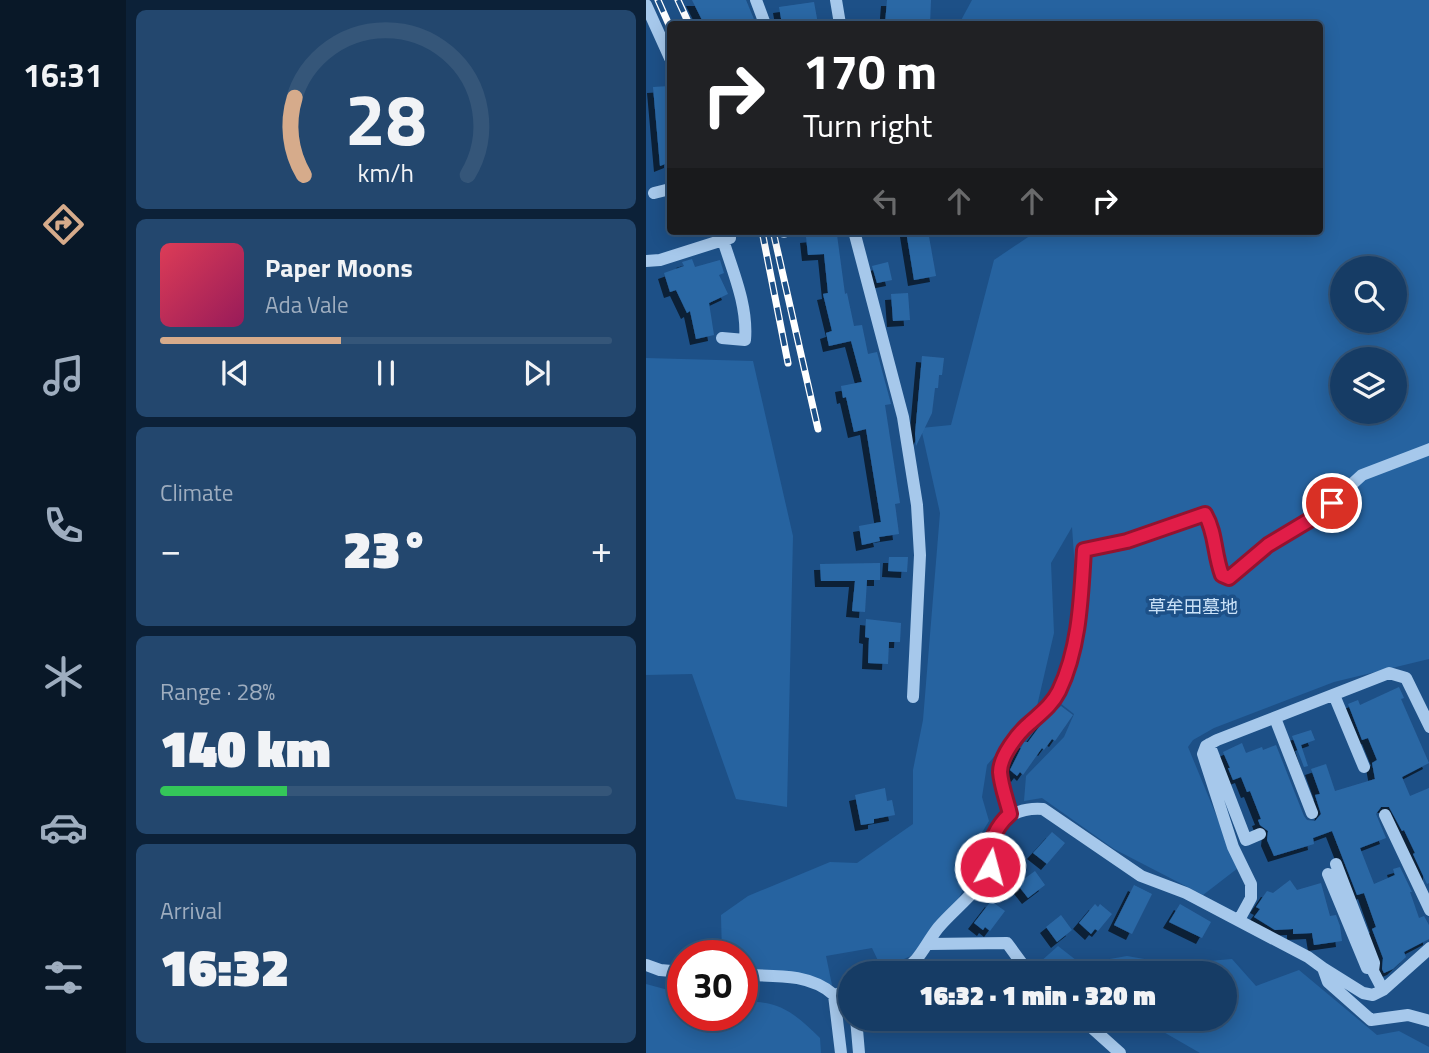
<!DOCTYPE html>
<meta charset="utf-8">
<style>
body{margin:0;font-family:"Titillium Web","Noto Sans JP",sans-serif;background:#23476e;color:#f1f3f6;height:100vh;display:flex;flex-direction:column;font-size:26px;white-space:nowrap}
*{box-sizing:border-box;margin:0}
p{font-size:23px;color:#9eadbf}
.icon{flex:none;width:38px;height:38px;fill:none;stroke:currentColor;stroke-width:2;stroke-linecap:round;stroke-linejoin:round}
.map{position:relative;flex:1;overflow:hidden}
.details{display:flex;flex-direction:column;gap:10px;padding:10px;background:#0c2138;width:520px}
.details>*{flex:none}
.banner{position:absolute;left:21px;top:21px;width:656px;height:214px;border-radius:7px;box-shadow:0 4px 18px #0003,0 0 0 2px #355679;background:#202124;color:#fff;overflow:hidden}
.controls{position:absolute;left:684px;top:256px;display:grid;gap:14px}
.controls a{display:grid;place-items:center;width:77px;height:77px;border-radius:50%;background:#163c65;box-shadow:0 4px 18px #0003,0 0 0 2px #355679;font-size:35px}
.speed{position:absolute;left:21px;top:940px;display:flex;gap:14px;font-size:35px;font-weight:700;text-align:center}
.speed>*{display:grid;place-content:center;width:91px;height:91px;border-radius:50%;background:#163c65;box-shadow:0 4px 18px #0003,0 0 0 2px #355679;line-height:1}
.speed .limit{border:10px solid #d22;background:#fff;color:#111}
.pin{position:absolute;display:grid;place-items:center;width:60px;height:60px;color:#fff;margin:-30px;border:4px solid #fff;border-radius:50%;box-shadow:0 2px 7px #0007}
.me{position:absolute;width:77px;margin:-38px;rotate:7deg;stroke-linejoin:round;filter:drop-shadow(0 0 5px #0008)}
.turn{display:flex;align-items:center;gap:24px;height:147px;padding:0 21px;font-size:32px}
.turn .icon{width:91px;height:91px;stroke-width:2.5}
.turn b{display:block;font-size:49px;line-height:60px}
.lanes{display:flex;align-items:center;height:66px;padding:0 21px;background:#0003;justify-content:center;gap:35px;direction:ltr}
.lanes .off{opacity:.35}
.big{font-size:52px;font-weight:800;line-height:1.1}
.details .card{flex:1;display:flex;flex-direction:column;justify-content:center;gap:10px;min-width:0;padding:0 24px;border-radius:10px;background:#23476e}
.details .dial{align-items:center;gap:0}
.dial svg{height:182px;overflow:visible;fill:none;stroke:#355679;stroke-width:7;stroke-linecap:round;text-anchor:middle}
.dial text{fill:#f1f3f6;stroke:none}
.song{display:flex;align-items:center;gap:21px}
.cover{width:84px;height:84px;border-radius:10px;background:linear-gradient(135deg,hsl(350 70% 55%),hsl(330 70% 35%))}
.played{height:7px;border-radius:4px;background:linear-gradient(90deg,#d6ab8b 40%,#355679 40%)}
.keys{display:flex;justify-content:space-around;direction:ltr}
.heat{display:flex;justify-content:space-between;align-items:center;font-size:38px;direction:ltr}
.charge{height:10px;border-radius:5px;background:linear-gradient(90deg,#34c759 28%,#355679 0)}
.trip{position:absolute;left:192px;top:961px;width:399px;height:70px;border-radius:35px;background:#163c65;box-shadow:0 4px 18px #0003,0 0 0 2px #355679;font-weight:800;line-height:70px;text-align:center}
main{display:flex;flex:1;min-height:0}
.tab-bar{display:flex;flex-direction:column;width:126px;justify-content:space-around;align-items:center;background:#091828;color:#9eadbf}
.tab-bar .icon{width:49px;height:49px}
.tab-bar .active{color:#d6ab8b}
.tab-bar b{font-size:32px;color:#f1f3f6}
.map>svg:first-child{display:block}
</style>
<main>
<nav class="tab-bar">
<b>16:31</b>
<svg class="icon active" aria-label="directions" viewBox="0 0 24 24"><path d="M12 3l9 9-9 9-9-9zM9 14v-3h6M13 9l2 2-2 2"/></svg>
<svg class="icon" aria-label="music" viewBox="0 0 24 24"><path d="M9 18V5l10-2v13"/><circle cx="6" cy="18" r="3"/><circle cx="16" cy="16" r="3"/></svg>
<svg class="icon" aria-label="phone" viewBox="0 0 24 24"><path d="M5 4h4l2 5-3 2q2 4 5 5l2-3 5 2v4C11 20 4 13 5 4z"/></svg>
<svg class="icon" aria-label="climate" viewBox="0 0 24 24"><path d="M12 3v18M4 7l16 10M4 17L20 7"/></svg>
<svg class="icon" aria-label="car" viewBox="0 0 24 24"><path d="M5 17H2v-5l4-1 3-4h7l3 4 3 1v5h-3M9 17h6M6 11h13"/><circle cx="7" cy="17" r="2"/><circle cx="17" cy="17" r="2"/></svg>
<svg class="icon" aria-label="filters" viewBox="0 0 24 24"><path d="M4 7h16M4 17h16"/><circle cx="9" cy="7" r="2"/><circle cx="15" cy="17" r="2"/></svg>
</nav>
<section class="details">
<div class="card dial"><svg viewBox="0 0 100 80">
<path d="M14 69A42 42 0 1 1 86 69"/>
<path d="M14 69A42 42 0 0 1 10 35" stroke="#d6ab8b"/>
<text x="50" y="56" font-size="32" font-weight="700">28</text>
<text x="50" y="72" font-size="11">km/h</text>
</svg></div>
<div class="card">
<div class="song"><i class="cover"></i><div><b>Paper Moons</b><p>Ada Vale</p></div></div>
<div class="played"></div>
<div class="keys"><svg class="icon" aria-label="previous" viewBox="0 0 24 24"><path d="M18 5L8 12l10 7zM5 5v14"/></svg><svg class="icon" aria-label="pause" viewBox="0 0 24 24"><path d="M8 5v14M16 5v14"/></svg><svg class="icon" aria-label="next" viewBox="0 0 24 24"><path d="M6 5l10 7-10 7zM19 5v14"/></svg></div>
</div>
<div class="card"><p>Climate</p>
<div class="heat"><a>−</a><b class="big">23°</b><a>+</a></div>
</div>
<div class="card"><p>Range · 28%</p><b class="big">140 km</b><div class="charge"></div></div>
<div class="card"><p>Arrival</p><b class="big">16:32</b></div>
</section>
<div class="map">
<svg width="784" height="1053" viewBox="0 0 784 1053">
<defs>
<filter id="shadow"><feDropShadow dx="-6" dy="6" stdDeviation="0" flood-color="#0009"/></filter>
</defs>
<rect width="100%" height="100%" fill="#1d5087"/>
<!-- green -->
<path fill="#2663a0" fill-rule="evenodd" d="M326,0H783V659L688,682L568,728L547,740L542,747L592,868L557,895L468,849L396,798L378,801L380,776L418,737L428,714L414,703L434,640L426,527L405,563L408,633L391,706L341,765L336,797L343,821L326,849L322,878L313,898L267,955L236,969L226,948L180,956L186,985L134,972L96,970V956L76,955L75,915L102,896L184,862L211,863L267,824V770L277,720L294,513L275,428L305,425L348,260L391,231H674V24H313ZM696,268H749V320H696ZM696,359H749V411H696Z
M0,358L107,361L147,536L141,807L90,799L46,674L0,675Z
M412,946L435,964L481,956L527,964L586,959L610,986L653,970L731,1035L753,1031L783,1047V1053H554L495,1019L579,1018V973H406L393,963Z
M0,984L37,994V1015H96V1002C134,1000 148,1013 174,1038L175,1053H0Z"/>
<!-- building -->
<path fill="#2c68a5" filter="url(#shadow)" d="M46,0H100L110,24H58Z
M241,0H285L284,24H239Z
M168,2L172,24H156V22L136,24L133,7Z
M24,86V162L14,166L7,87Z
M260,231H282L290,276L268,280Z
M180,235V236L191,235L199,294L201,293L208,326L216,325L222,354L231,352L245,404L239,405L254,503L249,504L253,534L233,537L234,541L216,545L213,526L235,522L220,429L208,432L200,397L197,398L195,386L216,382L205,341L183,346L180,333L186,331L177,294L182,293L178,254L162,255L160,237Z
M46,259L49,267L74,260L78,273L73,275L82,294L63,303L68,335L50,339L44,311L41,313L30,290L24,292L18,273L38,266L36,262Z
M242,262L246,280L231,283L226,266Z
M262,293L264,320L247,321L245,294Z
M276,356L298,358L296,375H293L292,388H289L286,413L270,446L269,434Z
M243,557H262L261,572L242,571Z
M234,563V580H221L219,612L206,611L209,581H175L174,564Z
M220,619L255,623L254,642H243L242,664L222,663L223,638L219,637Z
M753,687L758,698L755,699L783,763L756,777L764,796L783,788V883L781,884L767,854L769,853L758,830L756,831L743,807H735L730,814L740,838L714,848L728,884L749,875L747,869L754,867L766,892H764L773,918L778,916L783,925V939L758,952L760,957L747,969L738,973L736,969L737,958L726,929L730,927L718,893L711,895L686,831L667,838L668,844L628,856L621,840L622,831L614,825L612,820L615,819L604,791L601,792L595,777L587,780L582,768H584L577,752L596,743L600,753L616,747L617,750L630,745L658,816L661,820L669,821L675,814L669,795L674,794L665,769L680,764L689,791L729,779L726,763L731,760L722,738L716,740L702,704L712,700L714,705Z
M415,706L427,715L409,741L406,739L398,750L396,748L377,775L374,772L371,776L364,770L378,742H382L396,723Z
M665,730L669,740L655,745L662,766L658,767L646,736Z
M239,788L241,801L246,800L249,815L228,819V823L215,825L209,795Z
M406,832L419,843L401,864L387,853Z
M389,871L399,885L382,898L371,884Z
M644,880L651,890L675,883L684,916L690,915L694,926L696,941L668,945L666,933L647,934V929L629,930L608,917L614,909L610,907L621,891L627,893Z
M488,885L506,894L486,934L468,925Z
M345,901L359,911L344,931L339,927L337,930L328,923Z
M449,904L452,907L454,904L466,914L452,931L449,929L445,934L433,923Z
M534,904L565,922L556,938L523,922Z
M415,915L426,930L411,942L400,927Z"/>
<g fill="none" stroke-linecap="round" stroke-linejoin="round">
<!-- minor -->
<path stroke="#a6c8eb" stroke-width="12" d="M110,0L119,24
M190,0L194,24
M0,5L24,58
M8,193L24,189
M138,231V232
M208,231L257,417L271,505L274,555L267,697
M0,261L14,260L77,240
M76,338L99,340C102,306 87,272 77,240L84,238L82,231
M688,695L718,767
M629,718L666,813
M563,744L600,840L614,834
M364,814L354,770L368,740L381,725L405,704L421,671L434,609L438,550L481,541L560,514C570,533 568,555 576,575L583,578L622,545L672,515L716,475L784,449
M739,815L784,910
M690,864L728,963L727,971L737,990
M682,874L721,968
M593,920L605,898V884L587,847L557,754L560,746L571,740L743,673L760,678L784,727
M283,944L361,943L383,973
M0,965L14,970L37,972
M677,968L717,993L727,995L737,990L784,948
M254,973C275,960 278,946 292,928C309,908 329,895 342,871C345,864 342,857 343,850C346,821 370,807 397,809L495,876L540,893L662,957L677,968L682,982L725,1020L762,1015L784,1021
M96,975C128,976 164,973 188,995
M188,995L195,1053
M188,995L205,990
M210,1018L213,1053
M435,1018L474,1053"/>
<!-- rail casing -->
<g stroke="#fff" stroke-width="7">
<path id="rail" d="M12,0L24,27
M32,0L43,24
M116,231L142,363
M127,231L172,429"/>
</g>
<!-- rail -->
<use href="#rail" stroke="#1d5087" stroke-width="4.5" stroke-dasharray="13" stroke-linecap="butt"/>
</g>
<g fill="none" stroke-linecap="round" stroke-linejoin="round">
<!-- route casing -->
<g stroke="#92132f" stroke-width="18">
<path id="route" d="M344,867C342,846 347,829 364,814C361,801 355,786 354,772C354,756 372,733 384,723C395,713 406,705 413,691C434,647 435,597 438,550L481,541L559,514C570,533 568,554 576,575L583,578L622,545L672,515L686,503"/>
</g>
<!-- route -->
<use href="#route" stroke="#e11d48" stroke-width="12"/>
</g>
<g text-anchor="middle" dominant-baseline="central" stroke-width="7" stroke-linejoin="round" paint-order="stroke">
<!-- park labels -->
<g font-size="18" fill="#cbe2f8" stroke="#1d5087">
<text x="547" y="606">草牟田墓地</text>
</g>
</g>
</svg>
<div class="controls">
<a><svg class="icon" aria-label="search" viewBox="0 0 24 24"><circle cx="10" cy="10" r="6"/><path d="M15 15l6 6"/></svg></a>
<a><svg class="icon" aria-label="layers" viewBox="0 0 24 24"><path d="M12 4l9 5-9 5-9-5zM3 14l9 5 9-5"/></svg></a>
</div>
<div class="speed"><div class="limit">30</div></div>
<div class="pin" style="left:686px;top:503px;background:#d93025"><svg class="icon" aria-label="arrive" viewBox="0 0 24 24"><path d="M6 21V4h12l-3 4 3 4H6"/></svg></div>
<svg class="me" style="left:344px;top:867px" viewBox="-20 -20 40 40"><circle r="17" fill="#e11d48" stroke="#fff" stroke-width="3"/><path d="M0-11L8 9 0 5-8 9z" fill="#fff"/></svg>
<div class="trip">16:32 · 1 min · 320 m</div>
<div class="banner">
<div class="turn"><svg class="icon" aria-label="right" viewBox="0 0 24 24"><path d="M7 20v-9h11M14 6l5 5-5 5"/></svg><div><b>170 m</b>Turn right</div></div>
<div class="lanes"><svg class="icon off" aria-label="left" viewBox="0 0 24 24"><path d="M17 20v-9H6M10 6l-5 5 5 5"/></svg><svg class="icon off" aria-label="ahead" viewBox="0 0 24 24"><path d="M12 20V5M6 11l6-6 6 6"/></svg><svg class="icon off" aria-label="ahead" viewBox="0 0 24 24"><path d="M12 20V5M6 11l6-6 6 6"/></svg><svg class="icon" aria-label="right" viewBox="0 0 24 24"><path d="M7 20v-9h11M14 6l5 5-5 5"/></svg></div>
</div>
</div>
</main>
